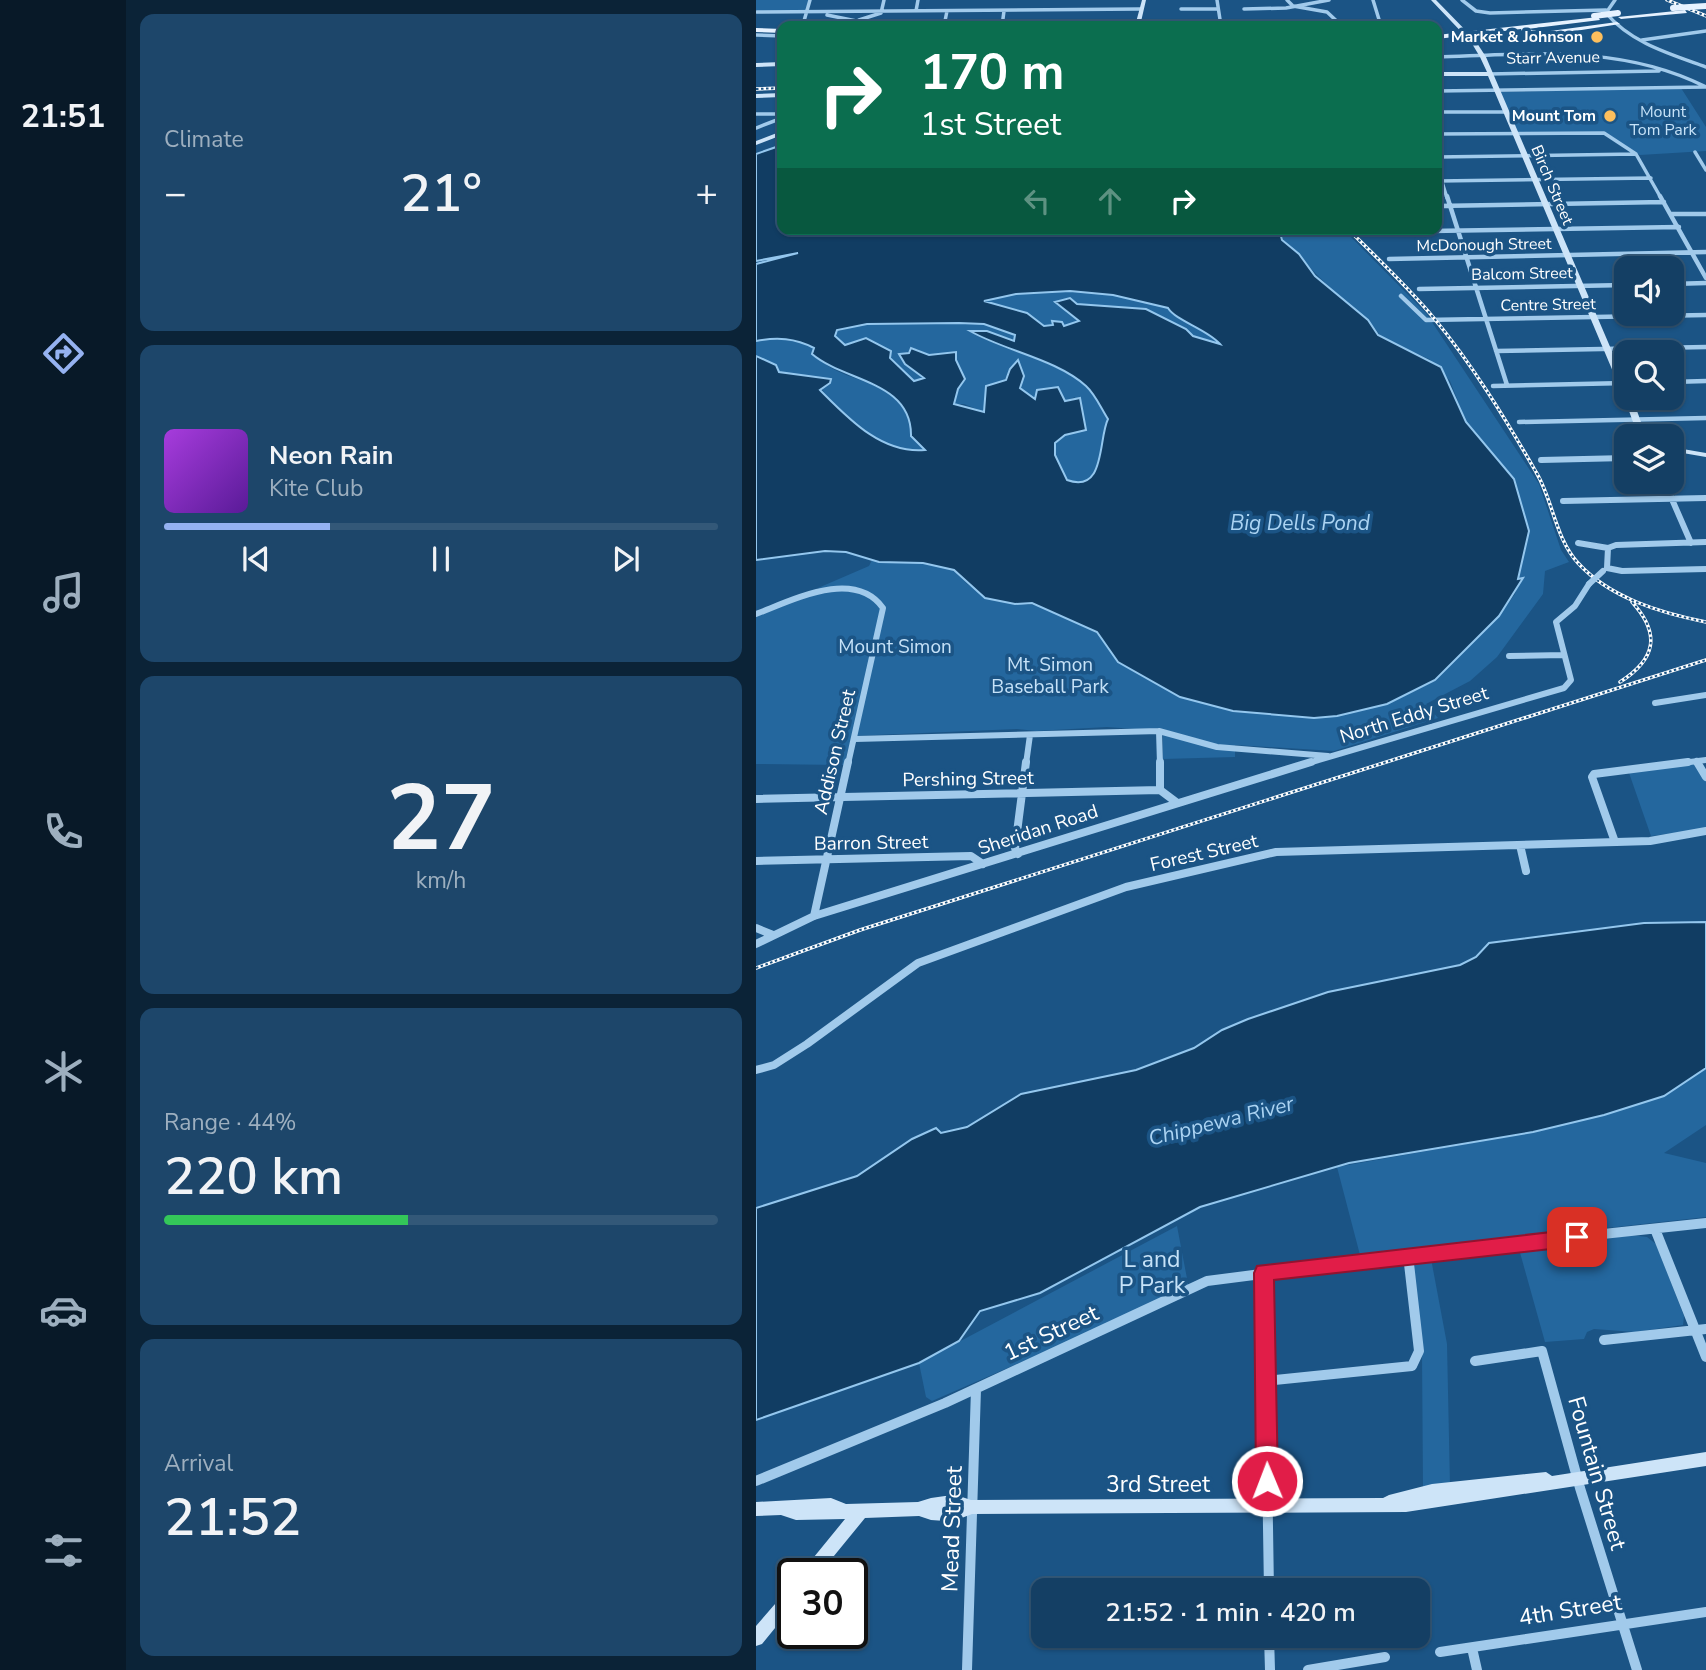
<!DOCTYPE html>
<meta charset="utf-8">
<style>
body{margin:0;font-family:"Nunito Sans",sans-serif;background:#1d466a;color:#f1f3f6;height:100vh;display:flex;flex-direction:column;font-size:26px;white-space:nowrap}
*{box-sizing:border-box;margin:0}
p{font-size:23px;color:#9dafbf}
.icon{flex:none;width:38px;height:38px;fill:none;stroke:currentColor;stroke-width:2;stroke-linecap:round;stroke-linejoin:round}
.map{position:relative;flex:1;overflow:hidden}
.details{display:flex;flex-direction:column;gap:14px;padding:14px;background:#0b2337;width:630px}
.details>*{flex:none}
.banner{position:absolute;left:21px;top:21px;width:665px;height:214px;border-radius:14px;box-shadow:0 2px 5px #0004,0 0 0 2px #335878;background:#0b6e4f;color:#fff;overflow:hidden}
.controls{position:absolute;left:858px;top:256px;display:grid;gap:14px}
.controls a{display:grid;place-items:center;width:70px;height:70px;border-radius:14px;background:#143f64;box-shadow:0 2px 5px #0004,0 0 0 2px #335878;font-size:35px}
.speed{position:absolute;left:21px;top:1558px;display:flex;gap:14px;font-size:35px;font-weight:700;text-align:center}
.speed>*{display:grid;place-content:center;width:91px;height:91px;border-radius:50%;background:#143f64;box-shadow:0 2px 5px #0004,0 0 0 2px #335878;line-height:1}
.speed .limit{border:4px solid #111;border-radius:10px;background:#fff;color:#111}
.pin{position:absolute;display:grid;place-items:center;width:60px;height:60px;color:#fff;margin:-30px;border-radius:14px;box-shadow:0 4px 10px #0006}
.me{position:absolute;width:77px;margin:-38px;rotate:359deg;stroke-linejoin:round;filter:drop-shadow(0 0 5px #0008)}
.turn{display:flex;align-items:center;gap:24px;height:147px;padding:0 28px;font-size:32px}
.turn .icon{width:91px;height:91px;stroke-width:2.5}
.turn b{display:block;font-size:49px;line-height:60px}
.lanes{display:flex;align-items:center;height:66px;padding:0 28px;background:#0003;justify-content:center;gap:35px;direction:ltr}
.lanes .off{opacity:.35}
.big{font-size:52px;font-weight:600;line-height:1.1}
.details .card{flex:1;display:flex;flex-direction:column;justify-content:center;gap:10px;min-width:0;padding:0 24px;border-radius:14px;background:#1d466a}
.details .dial{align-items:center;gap:0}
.dial b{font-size:91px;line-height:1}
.song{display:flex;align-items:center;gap:21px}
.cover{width:84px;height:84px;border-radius:10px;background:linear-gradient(135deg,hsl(280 70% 55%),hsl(270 70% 35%))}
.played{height:7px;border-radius:4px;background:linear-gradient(90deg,#95b2f1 30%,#335878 30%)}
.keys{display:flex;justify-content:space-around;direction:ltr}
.heat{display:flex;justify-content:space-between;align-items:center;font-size:38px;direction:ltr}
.charge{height:10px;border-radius:5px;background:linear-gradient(90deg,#34c759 44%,#335878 0)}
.trip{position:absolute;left:275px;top:1578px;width:399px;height:70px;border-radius:14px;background:#143f64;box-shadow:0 2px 5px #0004,0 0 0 2px #335878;font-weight:600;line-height:70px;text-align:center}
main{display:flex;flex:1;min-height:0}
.tab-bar{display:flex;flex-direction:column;width:126px;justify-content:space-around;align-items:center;background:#081928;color:#9dafbf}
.tab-bar .icon{width:49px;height:49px}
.tab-bar .current{color:#95b2f1}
.tab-bar b{font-size:32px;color:#f1f3f6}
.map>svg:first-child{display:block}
</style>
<main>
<nav class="tab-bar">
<b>21:51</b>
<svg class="icon current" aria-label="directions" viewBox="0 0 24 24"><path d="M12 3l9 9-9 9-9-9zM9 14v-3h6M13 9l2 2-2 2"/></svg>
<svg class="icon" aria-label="music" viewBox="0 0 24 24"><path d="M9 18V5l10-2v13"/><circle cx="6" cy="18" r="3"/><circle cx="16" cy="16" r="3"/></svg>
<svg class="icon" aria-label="phone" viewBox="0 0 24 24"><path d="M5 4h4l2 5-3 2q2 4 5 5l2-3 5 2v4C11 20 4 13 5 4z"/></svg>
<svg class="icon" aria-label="climate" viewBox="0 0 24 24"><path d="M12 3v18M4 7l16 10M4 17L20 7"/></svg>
<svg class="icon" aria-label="car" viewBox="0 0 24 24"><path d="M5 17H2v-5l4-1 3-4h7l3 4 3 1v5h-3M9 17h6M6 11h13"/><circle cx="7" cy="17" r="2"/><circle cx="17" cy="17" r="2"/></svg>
<svg class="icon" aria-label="filters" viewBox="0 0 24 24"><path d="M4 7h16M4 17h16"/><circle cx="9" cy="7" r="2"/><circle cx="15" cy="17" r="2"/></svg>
</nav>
<section class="details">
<div class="card"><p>Climate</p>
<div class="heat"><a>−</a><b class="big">21°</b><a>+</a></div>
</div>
<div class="card">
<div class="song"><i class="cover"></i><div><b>Neon Rain</b><p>Kite Club</p></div></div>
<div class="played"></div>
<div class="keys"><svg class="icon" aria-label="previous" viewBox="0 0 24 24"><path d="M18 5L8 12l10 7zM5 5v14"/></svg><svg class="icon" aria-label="pause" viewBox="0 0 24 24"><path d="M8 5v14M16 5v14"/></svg><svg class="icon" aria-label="next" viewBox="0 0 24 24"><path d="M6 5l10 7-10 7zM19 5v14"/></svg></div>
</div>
<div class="card dial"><b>27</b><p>km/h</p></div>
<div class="card"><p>Range · 44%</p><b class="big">220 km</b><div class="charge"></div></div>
<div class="card"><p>Arrival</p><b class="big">21:52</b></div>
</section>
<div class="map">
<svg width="950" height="1670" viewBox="0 0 950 1670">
<rect width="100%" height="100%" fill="#1b5485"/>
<!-- green -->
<path fill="#24679e" d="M0,0H54L50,12L0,11Z
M925,88L950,127V151L884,155L845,132H761L744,92Z
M523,229H587L670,313L783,484L805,550L813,562L789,571L787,594L741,657L714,681L670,704L682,718L578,751L479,745V757L407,759V731L351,727L280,731L261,729L96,736L88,765L0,764V615L66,591L62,588L113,566L116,560L167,563L198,570L211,584L239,601L285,606L341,632L362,662L424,697L477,711L558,718L632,704L679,680L743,616L759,594L762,580L758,479L710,422L694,381L673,359L627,339L617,326C590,303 565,281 542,254C534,244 526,243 523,229Z
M314,291L356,295L412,308C417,317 452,332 465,345L437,336L429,329L390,309L321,304L310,312L323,321L308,327L297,322V325L288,326L271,313L226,301L260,294Z
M203,323L228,324L259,335L258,341L231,331L215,332C249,352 301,360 330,387C339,395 345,408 352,419C342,439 351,494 311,480L299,455V443L309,435L319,397L309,401L302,387L279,399L264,388L254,369C248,386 232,393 228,412L208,404H198L202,389L209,379L200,360L173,355L161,349L144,354L149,364L169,379L158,381L134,358L135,351L110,338L89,345L79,336L81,331L111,324Z
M14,339L45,341L58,348C71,389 155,370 155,436L170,450C159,450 147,451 137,447C115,439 65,402 63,379L23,372L0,356V341Z
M940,761L950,777V829L895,836L872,770Z
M950,1068V1125L908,1153L950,1163V1217L673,1248L691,1344L694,1486L667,1489L666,1352L653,1250L604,1255L581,1167L777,1132L848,1115L908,1096Z
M421,1226L433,1289L176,1401L170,1397L163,1363Z
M875,1235L891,1237L900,1244L928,1316L927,1325L879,1332L838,1329L831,1332L828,1339L789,1342L763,1249Z"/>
<!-- water -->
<path fill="#113d63" stroke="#94c7ee" stroke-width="2" fill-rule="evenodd" d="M26,145V229H523L526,240L543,254L559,276L612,320L622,335L685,367L710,422L758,479L773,531L762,579L767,578L743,616L679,680L631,704L581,716L558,718L477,711L424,697L362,662L341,632L276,603L259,604L229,598L198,570L167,563L123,562L90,552L69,551L0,560V356L20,365L23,372L75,379L74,383L64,390C92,418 125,454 169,450L155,436C156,381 89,382 56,354L58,348C39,338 21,337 0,341V264L42,253L0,261V154ZM314,291L357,295L412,308C420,321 451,329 464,344L437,336L430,329L390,309L321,304L314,298L299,302L323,321L308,326L306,322L296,321L297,325L288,326L271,313L228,301L260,294ZM203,323L228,324L259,335L258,341L231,331H214C249,351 300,359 330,386C339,394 345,408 352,419C342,439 350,494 311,480L299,455V443L309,435L330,430L324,398L309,401L302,387L281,390L279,399L264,388L268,376L262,360L254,369L250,380L230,386L228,412L198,404L202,389L209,379L200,360V352L173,355L155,348L153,353L143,354L149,364L168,378L158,381L134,358L135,351L110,338L89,345L79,336L81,330L111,324Z
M950,922V1068L908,1096L848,1115L777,1132L593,1163L444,1207L284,1293L224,1311L203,1341L163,1363L0,1420V1208L101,1176L156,1139L180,1128L185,1133L211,1127L265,1094L380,1070L438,1048L466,1030L492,1019L572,992L704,965L720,957L733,943L888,923Z"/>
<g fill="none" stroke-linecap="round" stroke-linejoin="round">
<!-- street-far4 -->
<path stroke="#a1caeb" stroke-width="3.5" d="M461,0L465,26
M531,0L537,6L571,12L586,26
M617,0L625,26
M706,0L720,11L734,13L850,10
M859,0L850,13C875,43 914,54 950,67
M425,9H462
M488,9L530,8L573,0
M160,11L162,0
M1,12L384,9
M71,15L125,26
M103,20L125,13L128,0
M48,21L54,0
M188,26L191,11
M246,26L248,11
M313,26L315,24
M380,26L580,22
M0,35L26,36
M886,40L950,31
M681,57C773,54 865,44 950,87
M733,74L903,71
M681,91L949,87
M681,112H749
M0,114H26
M0,128L26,118
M681,134L848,133L880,154L905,198
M939,152L950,170
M681,157L880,154
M681,166L691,198
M682,181L895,178"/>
<!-- street-far3 -->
<path stroke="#a1caeb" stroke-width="4.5" d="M691,196L751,385
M904,196L950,278
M681,206L908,202
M915,214H950
M612,232L923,227
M633,259L950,252
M915,284L950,283
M663,289L870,285
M645,296L670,320L950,315
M740,351L950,347
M915,382L950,381
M737,386L870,383
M763,422L950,418"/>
<!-- street-far2 -->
<path stroke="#a1caeb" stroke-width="6" d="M785,460L870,458
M908,481L935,543
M807,501L950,498
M822,543L852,548L860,545L950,542
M851,568L866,571L950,569
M851,568L852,548
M0,614C37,600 98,568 127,608L92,764
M753,656L808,655
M899,703L950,695
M403,731L404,764
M99,739L403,731L461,747L572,756
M940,761L942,764
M270,764L274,735
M549,764L808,688L815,680L800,622L819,606L833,584
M918,764L950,760"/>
<!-- street-far1 -->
<path stroke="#a1caeb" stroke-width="8" d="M404,762V790
M941,762L950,777
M0,799L404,790L420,802
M859,842L836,777L838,774L932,762
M764,845L770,871
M262,854L259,848L270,762
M0,861L215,856L227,864
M58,916L92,762
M0,928L17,935
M0,944L58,916L555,762
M0,1070L18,1065L51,1044L162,963L370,887L520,852L894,841L950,831"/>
<!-- street -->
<path stroke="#a1caeb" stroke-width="10" d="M899,1229L950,1357
M508,1273L513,1591
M848,1340L950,1329
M719,1361L786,1351L824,1488L881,1670
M509,1381L656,1366L663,1351L652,1255
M0,1481L189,1403L451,1281L652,1255L950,1223
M513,1636L514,1670
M716,1648L721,1670
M684,1652L950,1612
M211,1670L220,1389
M552,1670L629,1657"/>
<!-- secondary -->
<path fill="#cde4f8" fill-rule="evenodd" d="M386,0H390L384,26H379Z
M675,0H680L719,40L730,57L870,384V395L866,393L732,76H681V72H731L724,57L715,42Z
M26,62V66L0,67V63Z
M26,93V97L0,98V94Z
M26,131V135L0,145V141Z
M869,395L870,397H876L890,436H882L868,397Z
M915,447L950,453V457L915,451Z
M950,1452V1466L650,1512L216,1514L203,1519L189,1521L175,1520L163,1516L109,1518L64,1573H46L49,1568L89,1519L40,1520L25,1515L0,1516V1502L75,1498L90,1504L162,1502L175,1498L189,1496H203L215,1500L627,1498L633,1495L676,1484L790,1472L796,1476Z
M37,1586V1606L6,1644L0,1646V1626L32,1589Z"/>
<!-- primary -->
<path fill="#e6f2ff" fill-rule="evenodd" d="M929,10L931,13L865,19L862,17Z
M842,17L844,20L771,29L787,32L861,22L864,24L787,36L766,31L765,29L681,39V35Z
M0,28L26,29V33L0,32Z"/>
<!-- rail casing -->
<g stroke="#fff" stroke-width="3.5">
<path id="rail" d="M911,0L950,16
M0,89L26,88
M592,229C621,258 651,286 677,317C716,364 749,418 780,472C797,500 799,538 822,563C854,598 905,613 950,622
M864,682C900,659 905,634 876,602
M0,968L104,930L950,660"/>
</g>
<!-- rail -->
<use href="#rail" stroke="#1b5485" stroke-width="2" stroke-dasharray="2.5" stroke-linecap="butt"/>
<!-- street-bridge -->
<path stroke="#a1caeb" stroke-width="6" d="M833,584L847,571"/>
<!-- primary-bridge -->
<path stroke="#e6f2ff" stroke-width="6" d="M917,8L950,6
M838,16L862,13"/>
</g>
<!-- route -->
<path fill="#e11d48" stroke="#92132f" stroke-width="2" d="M821,1229L828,1231L831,1237L828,1243L821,1246L518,1280L522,1481L519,1489L511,1492L503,1489L500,1481L498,1273L501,1266Z"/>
<!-- markers -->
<g fill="#fdbf5d" stroke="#1b5485" stroke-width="2.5">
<circle cx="841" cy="37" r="7"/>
<circle cx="854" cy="116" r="7"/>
</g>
<g text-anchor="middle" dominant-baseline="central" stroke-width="7" stroke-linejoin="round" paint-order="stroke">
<!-- far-poi labels -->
<g font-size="16" font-weight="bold" fill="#fff" stroke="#1b5485" text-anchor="end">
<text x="827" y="37">Market &amp; Johnson</text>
<text x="840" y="116">Mount Tom</text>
</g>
<!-- far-street labels -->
<g font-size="16" fill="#fff" stroke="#1b5485">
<text transform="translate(797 58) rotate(-1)">Starr Avenue</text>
<text transform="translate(796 185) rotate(67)">Birch Street</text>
<text transform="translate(728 245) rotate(-1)">McDonough Street</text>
<text transform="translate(766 274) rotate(-1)">Balcom Street</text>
<text transform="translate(792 305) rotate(-1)">Centre Street</text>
</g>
<!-- far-park labels -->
<g font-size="16" fill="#c6e2f8" stroke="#1b5485">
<text x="907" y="112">Mount<tspan x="907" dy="18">Tom Park</tspan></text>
</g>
<!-- park labels -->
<g font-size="19" fill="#c6e2f8" stroke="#1b5485">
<text x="139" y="647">Mount Simon</text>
<text x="294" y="665">Mt. Simon<tspan x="294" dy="22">Baseball Park</tspan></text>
</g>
<!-- street labels -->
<g font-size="19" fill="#fff" stroke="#1b5485">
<text transform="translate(658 715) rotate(-17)">North Eddy Street</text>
<text transform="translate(79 752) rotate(-77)">Addison Street</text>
<text transform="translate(212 779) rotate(-1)">Pershing Street</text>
<text transform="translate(282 830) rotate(-18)">Sheridan Road</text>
<text transform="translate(115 843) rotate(-1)">Barron Street</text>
<text transform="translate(448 853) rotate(-13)">Forest Street</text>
</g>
<!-- water labels -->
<g font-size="21" font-style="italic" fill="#acd4f3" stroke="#1b5485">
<text x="544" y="523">Big Dells Pond</text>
<text transform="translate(465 1121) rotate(-14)">Chippewa River</text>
</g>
<!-- near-park labels -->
<g font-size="23" fill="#c6e2f8" stroke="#1b5485">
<text x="396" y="1259">L and<tspan x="396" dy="26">P Park</tspan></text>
</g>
<!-- near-street labels -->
<g font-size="23" fill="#fff" stroke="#1b5485">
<text transform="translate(295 1333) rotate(-25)">1st Street</text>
<text transform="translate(841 1473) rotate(74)">Fountain Street</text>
<text x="402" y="1484">3rd Street</text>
<text transform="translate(196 1529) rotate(-88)">Mead Street</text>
<text transform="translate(814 1610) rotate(-9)">4th Street</text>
</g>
</g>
</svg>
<div class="controls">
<a><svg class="icon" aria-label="sound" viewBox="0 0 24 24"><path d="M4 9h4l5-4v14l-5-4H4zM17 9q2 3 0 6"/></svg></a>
<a><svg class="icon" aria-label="search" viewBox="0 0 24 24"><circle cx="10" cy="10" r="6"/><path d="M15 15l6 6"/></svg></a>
<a><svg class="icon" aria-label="layers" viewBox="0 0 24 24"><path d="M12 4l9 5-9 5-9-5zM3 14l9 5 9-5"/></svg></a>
</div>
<div class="speed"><div class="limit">30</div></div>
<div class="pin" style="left:821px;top:1237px;background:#d93025"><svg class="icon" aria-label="arrive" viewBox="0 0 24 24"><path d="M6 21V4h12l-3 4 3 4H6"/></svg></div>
<svg class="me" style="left:511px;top:1481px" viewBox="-20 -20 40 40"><circle r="17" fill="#e11d48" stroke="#fff" stroke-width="3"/><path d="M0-11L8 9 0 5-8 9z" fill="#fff"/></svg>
<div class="trip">21:52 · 1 min · 420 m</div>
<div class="banner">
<div class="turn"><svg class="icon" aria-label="right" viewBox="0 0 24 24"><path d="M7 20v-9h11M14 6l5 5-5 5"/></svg><div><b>170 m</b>1st Street</div></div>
<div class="lanes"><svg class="icon off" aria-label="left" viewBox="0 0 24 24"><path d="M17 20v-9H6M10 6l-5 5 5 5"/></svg><svg class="icon off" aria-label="ahead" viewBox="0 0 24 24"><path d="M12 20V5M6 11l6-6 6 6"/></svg><svg class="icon" aria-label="right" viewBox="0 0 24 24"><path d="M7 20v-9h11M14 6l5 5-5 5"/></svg></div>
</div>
</div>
</main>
